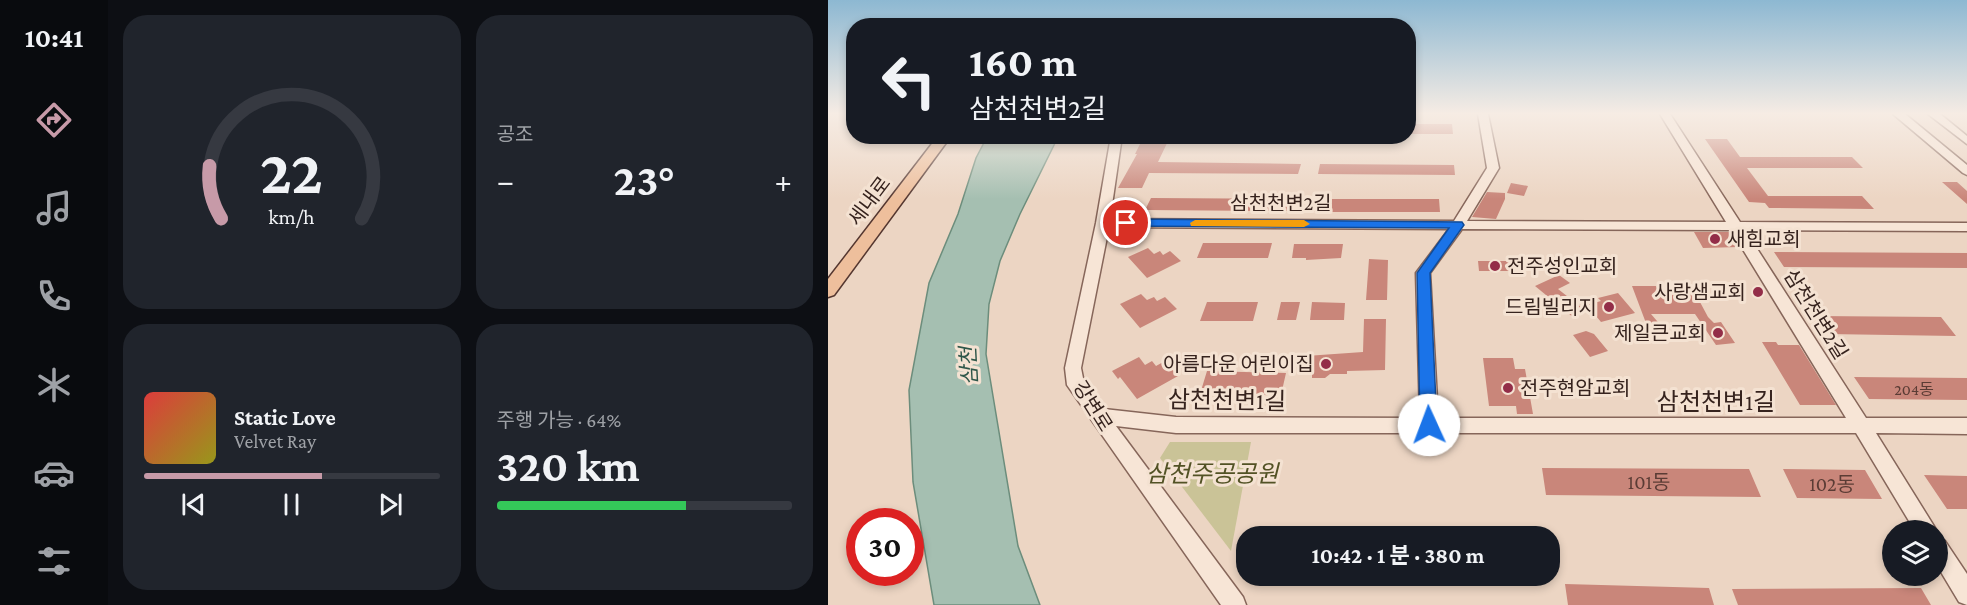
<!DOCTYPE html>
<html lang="ko">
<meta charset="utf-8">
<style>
body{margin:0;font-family:"Crimson Pro","Noto Sans KR",serif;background:#20242c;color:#f1f3f6;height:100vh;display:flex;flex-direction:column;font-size:22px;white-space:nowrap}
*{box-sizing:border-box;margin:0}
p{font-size:20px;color:#9ea1a6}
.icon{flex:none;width:33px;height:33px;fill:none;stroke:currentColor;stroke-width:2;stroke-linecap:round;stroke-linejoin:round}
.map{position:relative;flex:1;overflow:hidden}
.details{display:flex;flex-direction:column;gap:15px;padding:15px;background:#0d0f14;width:720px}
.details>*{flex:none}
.hud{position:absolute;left:18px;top:18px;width:570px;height:126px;border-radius:24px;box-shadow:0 3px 9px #0003;background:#171b24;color:#f1f3f6;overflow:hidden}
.buttons{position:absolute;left:1054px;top:520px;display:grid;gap:12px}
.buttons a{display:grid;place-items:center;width:66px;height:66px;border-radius:50%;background:#171b24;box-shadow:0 3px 9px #0003;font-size:30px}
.speed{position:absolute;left:18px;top:508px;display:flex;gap:12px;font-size:30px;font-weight:700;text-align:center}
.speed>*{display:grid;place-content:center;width:78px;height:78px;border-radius:50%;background:#171b24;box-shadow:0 3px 9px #0003;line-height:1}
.speed .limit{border:9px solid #d22;background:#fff;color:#111}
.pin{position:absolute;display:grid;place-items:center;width:51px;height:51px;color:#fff;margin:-26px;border:3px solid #fff;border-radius:50%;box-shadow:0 2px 6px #0007}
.me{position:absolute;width:66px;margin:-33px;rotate:358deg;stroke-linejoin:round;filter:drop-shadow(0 0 4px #0008)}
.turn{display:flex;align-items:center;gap:21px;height:126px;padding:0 24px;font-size:27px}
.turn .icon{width:78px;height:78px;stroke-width:2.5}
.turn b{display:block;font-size:42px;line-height:51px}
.big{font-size:45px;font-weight:700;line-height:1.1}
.details .widget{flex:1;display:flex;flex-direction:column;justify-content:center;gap:9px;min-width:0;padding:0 21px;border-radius:24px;background:#20242c}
.details .dial{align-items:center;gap:0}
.dial svg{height:156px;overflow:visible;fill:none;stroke:#363941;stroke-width:7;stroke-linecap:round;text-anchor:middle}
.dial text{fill:#f1f3f6;stroke:none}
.song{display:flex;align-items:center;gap:18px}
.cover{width:72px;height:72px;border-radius:9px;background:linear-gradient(135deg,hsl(0 70% 55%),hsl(60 70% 35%))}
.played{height:6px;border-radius:3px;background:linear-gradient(90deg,#c79aa8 60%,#363941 60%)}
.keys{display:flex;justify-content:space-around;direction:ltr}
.heat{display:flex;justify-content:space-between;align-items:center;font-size:33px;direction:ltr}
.charge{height:9px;border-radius:4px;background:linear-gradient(90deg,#34c759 64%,#363941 0)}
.details .tiles{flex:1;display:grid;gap:15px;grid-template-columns:repeat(2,1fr)}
.trip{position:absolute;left:408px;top:526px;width:324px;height:60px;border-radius:24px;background:#171b24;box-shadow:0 3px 9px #0003;font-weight:700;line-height:60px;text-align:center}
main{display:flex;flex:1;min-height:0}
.menu{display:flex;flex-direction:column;width:108px;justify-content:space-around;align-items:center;background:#090b0e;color:#9ea1a6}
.menu .icon{width:42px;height:42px}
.menu .current{color:#c79aa8}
.menu b{font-size:27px;color:#f1f3f6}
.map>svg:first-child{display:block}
</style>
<main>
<nav class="menu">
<b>10:41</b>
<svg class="icon current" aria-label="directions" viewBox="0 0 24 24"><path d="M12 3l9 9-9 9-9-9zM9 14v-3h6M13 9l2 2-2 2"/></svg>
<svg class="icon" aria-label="music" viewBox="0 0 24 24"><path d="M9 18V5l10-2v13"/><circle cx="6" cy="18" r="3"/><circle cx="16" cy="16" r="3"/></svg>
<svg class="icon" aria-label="phone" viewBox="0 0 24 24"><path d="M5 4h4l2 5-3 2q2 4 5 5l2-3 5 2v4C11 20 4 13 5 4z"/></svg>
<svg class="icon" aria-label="climate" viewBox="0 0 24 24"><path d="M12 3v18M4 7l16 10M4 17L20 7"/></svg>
<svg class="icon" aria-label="car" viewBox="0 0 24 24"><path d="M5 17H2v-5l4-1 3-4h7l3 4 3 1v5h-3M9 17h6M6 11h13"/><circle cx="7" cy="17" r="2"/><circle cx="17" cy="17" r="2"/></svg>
<svg class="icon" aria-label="filters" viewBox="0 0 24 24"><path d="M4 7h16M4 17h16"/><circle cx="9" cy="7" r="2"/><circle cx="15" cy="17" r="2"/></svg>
</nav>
<section class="details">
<div class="tiles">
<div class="widget dial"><svg viewBox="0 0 100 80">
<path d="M14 69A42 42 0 1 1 86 69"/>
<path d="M14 69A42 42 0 0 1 8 42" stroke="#c79aa8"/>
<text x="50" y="56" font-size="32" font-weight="700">22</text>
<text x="50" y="72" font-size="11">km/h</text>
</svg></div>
<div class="widget"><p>공조</p>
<div class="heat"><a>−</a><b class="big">23°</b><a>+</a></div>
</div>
<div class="widget">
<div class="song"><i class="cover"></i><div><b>Static Love</b><p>Velvet Ray</p></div></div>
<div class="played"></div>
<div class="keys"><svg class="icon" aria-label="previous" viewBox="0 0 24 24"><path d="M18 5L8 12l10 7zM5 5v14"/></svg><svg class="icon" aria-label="pause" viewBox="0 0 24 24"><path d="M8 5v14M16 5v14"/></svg><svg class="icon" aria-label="next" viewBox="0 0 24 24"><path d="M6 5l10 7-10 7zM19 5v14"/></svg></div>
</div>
<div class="widget"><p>주행 가능 · 64%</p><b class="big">320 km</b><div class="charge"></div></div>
</div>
</section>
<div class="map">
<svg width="1139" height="605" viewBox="0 0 1139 605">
<rect width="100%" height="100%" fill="#ecd5c3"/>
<!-- green -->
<path fill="#cac397" d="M342,442H423L403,551L332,458Z"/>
<!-- water -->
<path fill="#a5bfb1" stroke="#6c8d7c" stroke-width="1.5" d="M159,137H230L192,214L172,261L161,304L158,354L190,546L212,605H106L85,482L81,390L101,283L130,214L148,158Z"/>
<!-- building -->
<path fill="#c9867a" d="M580,124H624L625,134H580Z
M325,139H341L330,162L473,164L470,174L321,173L314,188H290L309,154H307L313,142H324Z
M877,139H899L912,157H1024L1035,168H919L940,196H1034L1046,209L941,208L937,203L921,202Z
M492,164L626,165L627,175L490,174Z
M1114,182H1129L1139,191V204Z
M683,183L700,186L696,196L679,193Z
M659,192L677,193V199L668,219L644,217Z
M323,198L464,199L461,211L317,210Z
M483,199H611L612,212H481Z
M866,232H901L911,247L875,248Z
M375,243H444L440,258H369Z
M466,244H515L513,258L478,260V258H464Z
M320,248L326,254L332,251L335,255L342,251L353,261L319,278L300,257Z
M946,252L1139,253V268L956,267Z
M541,259L560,260L559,300H538Z
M650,261H683L685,271H651Z
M731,275L742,283L730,289L758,311L746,318L707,286Z
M804,286H828L829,289H865L880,317L886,323L893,322L907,343L888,345L867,314H823L841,335L824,339Z
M790,293L807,313L773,322L759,305L773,301L770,298Z
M313,294L319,300L326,297L329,301L337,297L349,309L312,328L292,304Z
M379,302H430L425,321H372Z
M453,302H472L468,320H449Z
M484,302L517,303L516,320H482Z
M987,316L1113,317L1128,336L999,334Z
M536,319H558L557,370L519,371V374H502L497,378H484V373H476L478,356L535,352Z
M758,331L766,334L780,351L762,357L745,335Z
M934,342H948L950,345H971L1008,405H972Z
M311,357L317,365L324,361L328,366L337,361L350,376L309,399L292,377L290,379L284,371Z
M655,358H685L687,369H697L705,414H689L688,406H661Z
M379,371L458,373L453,395L372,394Z
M1026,377L1139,378V400L1041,399Z
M714,468L921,469L933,497L718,495Z
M955,469L1037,470L1054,499L969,498Z
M1096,475L1139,476V509H1119Z
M737,584L881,588L886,605H740Z
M1093,588L1103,605H910L904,589Z"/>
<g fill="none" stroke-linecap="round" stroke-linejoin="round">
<!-- minor casing -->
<g stroke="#86665a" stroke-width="3">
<path id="minor" d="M650,114H660L671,168L639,221L898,222L832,114H842L912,222L1139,223V231L917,230L1038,418H1139V434L1048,433L1109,531H1087L1028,433H348L288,426L415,597L418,605H393L239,385L237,368L268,223L283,136H294L282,219L626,221L659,168ZM281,227L621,229L588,273L592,418L348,417L276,409L256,383L253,368ZM634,229L903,230L1018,418H610L602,273Z
M1065,114H1077L1139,165V175L1135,173Z
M1100,114H1112L1139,136V144Z
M1110,538L1117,541L1139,574V605L1131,602L1110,567Z"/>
</g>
<!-- major casing -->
<g stroke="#54362f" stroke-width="3">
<path id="major" d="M110,136H123L6,295L0,297V279Z"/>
</g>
<!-- minor -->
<use href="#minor" fill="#f7e5d6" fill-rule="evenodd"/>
<!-- major -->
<use href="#major" fill="#eebf9c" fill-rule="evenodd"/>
</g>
<!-- sky -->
<linearGradient id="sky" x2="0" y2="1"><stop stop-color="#8db8d2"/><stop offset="0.57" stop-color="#f6ece4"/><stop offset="1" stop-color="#f6ece4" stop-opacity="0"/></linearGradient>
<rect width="1139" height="199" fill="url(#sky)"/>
<!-- route -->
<path fill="#1a73e8" stroke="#114b97" stroke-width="1.5" d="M298,219L634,222L636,225L602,273L609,425L606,430L601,432L595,430L592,425L589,273L621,228L294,226L292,223Z"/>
<!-- slow -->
<path fill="#f59e0b" d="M367,220H476L482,224L476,227L363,226L362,223Z"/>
<!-- markers -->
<g fill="#932d48" stroke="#f4e2d2" stroke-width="2">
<circle cx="887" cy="239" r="6"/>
<circle cx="667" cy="266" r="6"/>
<circle cx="930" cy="292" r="6"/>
<circle cx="781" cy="307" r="6"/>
<circle cx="890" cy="333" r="6"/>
<circle cx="498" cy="364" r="6"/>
<circle cx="680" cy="388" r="6"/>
</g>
<g text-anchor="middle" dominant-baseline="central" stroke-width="6" stroke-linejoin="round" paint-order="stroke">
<!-- number labels -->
<g font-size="16" fill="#5b3c35">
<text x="1086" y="389">204동</text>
</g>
<!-- street labels -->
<g font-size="20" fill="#36231e" stroke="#f4e2d2">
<text transform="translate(41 201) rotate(-53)">세내로</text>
<text x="453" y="203">삼천천변2길</text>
<text transform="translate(988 314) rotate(58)">삼천천변2길</text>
<text transform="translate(265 406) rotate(58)">강변로</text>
</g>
<!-- poi labels -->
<g font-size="20" fill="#36231e" stroke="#f4e2d2" text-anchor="end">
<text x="899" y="239" text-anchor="start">새힘교회</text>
<text x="679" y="266" text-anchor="start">전주성인교회</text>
<text x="918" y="292">사랑샘교회</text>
<text x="769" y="307">드림빌리지</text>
<text x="878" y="333">제일큰교회</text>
<text x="486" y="364">아름다운 어린이집</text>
<text x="692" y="388" text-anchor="start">전주현암교회</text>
</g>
<!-- near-number labels -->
<g font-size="20" fill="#5b3c35">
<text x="821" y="482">101동</text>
<text x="1004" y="484">102동</text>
</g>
<!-- water labels -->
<g font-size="21" font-style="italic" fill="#2e5649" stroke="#f4e2d2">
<text transform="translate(141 366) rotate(-93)">삼천</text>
</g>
<!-- near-street labels -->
<g font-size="24" fill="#36231e" stroke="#f4e2d2">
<text transform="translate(399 400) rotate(1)">삼천천변1길</text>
<text x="888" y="401">삼천천변1길</text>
</g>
<!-- near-park labels -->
<g font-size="24" font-style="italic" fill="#525225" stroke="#f4e2d2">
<text x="384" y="473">삼천주공공원</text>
</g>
</g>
</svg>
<div class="buttons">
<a><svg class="icon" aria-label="layers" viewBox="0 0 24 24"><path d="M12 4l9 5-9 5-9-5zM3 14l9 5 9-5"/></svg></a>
</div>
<div class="speed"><div class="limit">30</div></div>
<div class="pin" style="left:298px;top:223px;background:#d93025"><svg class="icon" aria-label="arrive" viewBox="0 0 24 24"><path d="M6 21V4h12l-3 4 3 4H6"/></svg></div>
<svg class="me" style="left:601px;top:425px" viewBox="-20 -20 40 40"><circle r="19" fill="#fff"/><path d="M0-13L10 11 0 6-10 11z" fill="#1a73e8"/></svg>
<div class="trip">10:42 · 1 분 · 380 m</div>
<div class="hud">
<div class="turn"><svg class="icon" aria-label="left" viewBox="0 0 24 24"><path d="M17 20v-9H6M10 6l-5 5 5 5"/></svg><div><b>160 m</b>삼천천변2길</div></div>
</div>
</div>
</main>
